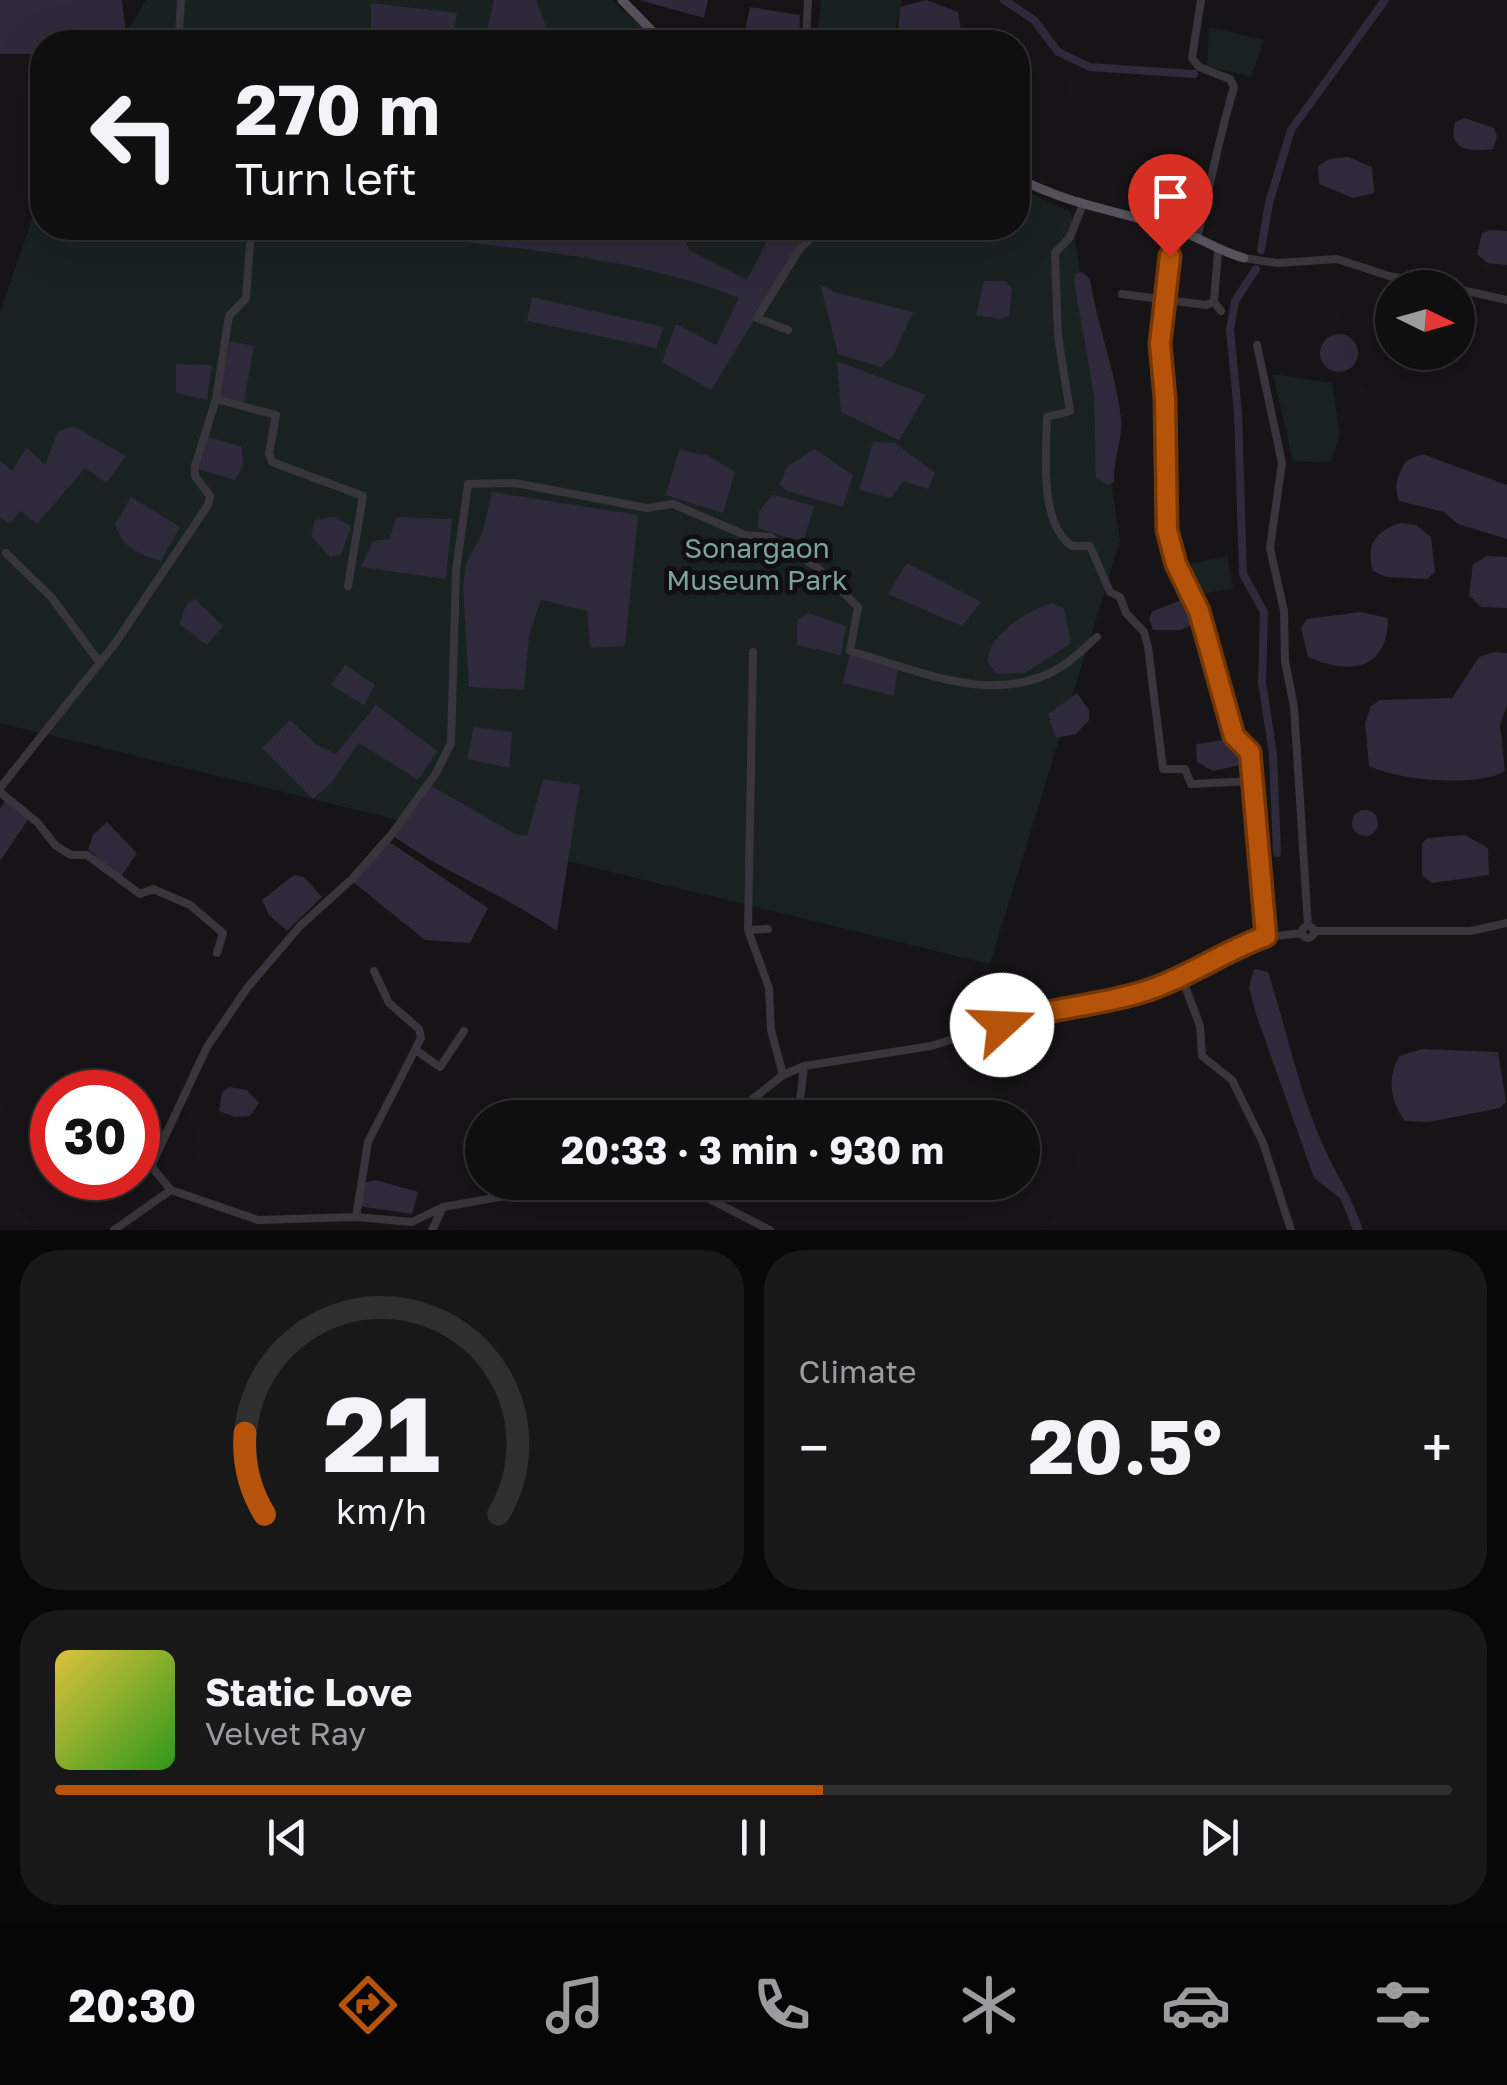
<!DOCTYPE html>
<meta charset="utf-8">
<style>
body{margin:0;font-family:"Golos Text",sans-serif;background:#191819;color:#f1f3f6;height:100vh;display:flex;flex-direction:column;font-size:38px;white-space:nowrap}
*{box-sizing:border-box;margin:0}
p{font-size:32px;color:#9c9c9f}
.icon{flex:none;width:55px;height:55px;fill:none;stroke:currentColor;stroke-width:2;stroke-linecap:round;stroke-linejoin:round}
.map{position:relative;height:1230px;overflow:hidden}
.side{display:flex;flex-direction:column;gap:20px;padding:20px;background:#090809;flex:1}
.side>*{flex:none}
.banner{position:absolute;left:30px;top:30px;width:1000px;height:210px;border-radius:40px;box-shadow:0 10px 40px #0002,0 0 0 2px #302f30;background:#100f10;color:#f1f3f6;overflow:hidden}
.needle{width:65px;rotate:95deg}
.controls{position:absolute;left:1375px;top:270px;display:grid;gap:20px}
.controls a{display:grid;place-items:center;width:100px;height:100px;border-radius:50%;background:#100f10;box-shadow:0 10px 40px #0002,0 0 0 2px #302f30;font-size:50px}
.speed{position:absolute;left:30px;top:1070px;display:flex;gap:20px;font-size:50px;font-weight:700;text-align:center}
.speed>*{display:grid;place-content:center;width:130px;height:130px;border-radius:50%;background:#100f10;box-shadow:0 10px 40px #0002,0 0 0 2px #302f30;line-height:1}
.speed .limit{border:15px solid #d22;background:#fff;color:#111}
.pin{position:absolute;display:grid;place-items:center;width:85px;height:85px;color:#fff;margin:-102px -42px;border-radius:50% 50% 50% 0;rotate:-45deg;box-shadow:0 0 10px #0007}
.pin .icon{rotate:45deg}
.me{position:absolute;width:110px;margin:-55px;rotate:70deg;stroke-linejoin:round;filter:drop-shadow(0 0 8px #0008)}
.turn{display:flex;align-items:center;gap:35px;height:210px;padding:0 40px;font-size:45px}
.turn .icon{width:130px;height:130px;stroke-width:2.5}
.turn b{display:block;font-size:70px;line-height:85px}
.big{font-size:75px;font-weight:700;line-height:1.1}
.side .card{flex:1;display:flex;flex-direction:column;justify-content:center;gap:15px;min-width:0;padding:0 35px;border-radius:40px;background:#191819}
.side .dial{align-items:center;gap:0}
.dial svg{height:260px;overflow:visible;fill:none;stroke:#302f30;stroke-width:7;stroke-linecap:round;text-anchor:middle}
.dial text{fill:#f1f3f6;stroke:none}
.song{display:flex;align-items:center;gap:30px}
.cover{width:120px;height:120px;border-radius:15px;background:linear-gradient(135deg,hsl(50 70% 55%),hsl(110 70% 35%))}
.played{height:10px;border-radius:5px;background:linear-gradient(90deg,#b45309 55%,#302f30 55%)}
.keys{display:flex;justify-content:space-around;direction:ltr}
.heat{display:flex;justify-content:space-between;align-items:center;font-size:55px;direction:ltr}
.side .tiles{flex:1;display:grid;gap:20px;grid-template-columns:1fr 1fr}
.card:last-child{grid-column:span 2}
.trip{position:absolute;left:465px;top:1100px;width:575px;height:100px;border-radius:50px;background:#100f10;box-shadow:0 10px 40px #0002,0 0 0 2px #302f30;font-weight:700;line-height:100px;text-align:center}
.tabs{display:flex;height:160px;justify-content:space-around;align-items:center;background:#060606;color:#9c9c9f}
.tabs .icon{width:70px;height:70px}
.tabs .current{color:#b45309}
.tabs b{font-size:45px;color:#f1f3f6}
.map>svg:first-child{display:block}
</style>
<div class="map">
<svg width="1507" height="1230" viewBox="0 0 1507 1230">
<rect width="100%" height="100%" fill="#161416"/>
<!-- green -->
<path fill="#1a2221" d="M146,0H612L658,42H121Z
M821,0H902L892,42H817Z
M1209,27L1264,40L1251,77L1207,66Z
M1018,188L1071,212L1120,541L990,964L0,723V312L42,191V228H1018Z
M1273,374L1332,383L1340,435L1331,462L1293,461Z
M1227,556L1233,588L1197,595L1190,564Z"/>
<!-- water -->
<path fill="#2e2a3b" d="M0,0H122L127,42H42V54H0Z
M494,0H536L552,42H466L467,30L486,34Z
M639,0H708L704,18Z
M926,0L958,12L962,36L946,42H897L900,7Z
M371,3L457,13L452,42H371Z
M750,7L800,15L799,42L743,40Z
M1465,118L1494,128L1497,136L1493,149C1471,152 1447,151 1455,122Z
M1348,157L1372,167L1374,193L1353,198L1319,184L1318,166L1329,159Z
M413,228H632L685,241L689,250L747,280L774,228H811L711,390L662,362L676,324L716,345L739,298C644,259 516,248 413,236Z
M1491,230L1507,231V265L1487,263L1477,254L1482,233Z
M1082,272L1090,279C1097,326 1116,371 1121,419C1123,440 1113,460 1114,482L1108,485L1096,478L1094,396L1074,281L1076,273Z
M984,281H1005L1012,288L1009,316L1000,319L976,315Z
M820,284L834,292L913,312L893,356L881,367L838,354Z
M1458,292C1471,303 1475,314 1467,330L1458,333Z
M532,297L664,327L656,348L527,321Z
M1320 353a19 19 0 1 1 38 0a19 19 0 1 1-38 0Z
M230,341L254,346L244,402L219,398Z
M837,361L926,395L899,440L841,412Z
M176,364L212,365L207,400L176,393Z
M73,426L126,456L106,483L85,468L37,524L21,511L10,524L0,517V460L12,471L26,447L45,465L58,431Z
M208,437L242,447L243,466L235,480L198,469Z
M873,442L895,443L935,473L928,489L903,481L891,498L859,490Z
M815,449L853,475L843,507L787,491L779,484L788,466Z
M679,450L707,455L735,472L723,513L666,495Z
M1422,454L1507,485V539L1458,524L1444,512L1399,501C1393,486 1398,474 1406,461Z
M492,492L638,515L625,646L590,648L587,611L541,600L529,635L524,690L469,687L463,587L466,564L483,531Z
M773,495L814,506L803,542L758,528L759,511Z
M131,497L180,527L161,561C138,554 123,548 115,524Z
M333,517L351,526L341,555L330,557L311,536L315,520Z
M396,517L452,519L446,579L361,567L373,541L390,539Z
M1400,523L1416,525L1431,537L1435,572L1427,579L1386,577L1373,571C1365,545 1376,531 1400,523Z
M1487,556L1507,557V608L1481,607L1469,595L1473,564Z
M907,563L981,602L962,626L888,594Z
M195,599L223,626L207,645L179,624L186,605Z
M1179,601H1187L1193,609L1191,625L1181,630H1153L1149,618L1153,611Z
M1052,603L1064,608L1071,643L1025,673L997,674L988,662C986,636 1030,609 1052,603Z
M1360,612L1388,618C1388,671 1349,675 1308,657L1301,628L1307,619Z
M809,613L846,626L841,655L797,645V620Z
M1495,652L1507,653V705L1500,725L1505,771C1478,788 1397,780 1369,766L1365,723L1371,706L1380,700L1452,698L1479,657Z
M850,653L898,666L894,696L843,683Z
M345,665L375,685L364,705L331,685Z
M1077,693L1089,710V720L1076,734L1056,738L1048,714Z
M376,705L437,751L418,780L359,743L330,784L313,799L262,748L290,720L317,745L336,754Z
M474,727L512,732L509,768L467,759Z
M1231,739L1244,751L1241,765L1213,771L1197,762L1196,744Z
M543,779L580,785L557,931C504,894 444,873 392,835L430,785L515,834L527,836Z
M6,799L30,817L0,861V809Z
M1352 823a13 13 0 1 1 26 0a13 13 0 1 1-26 0Z
M107,822L137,853L120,878L88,849L93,835Z
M1465,835L1488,848L1489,875L1432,883L1422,875V843L1428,838Z
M388,841L488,908L470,943L425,940L353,882Z
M294,875L304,877L322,897L287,931L269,915L262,900Z
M1254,969L1268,972C1287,1030 1298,1089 1323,1145C1336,1175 1353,1198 1363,1230H1353L1340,1198L1314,1178L1255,1011L1249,987Z
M1422,1049L1498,1052L1506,1102L1500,1108L1429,1122L1405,1121C1390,1100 1387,1079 1399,1056Z
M230,1087L247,1090L259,1103L250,1116L235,1117L219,1111L222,1092Z
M624,1100L640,1104L646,1117H610Z
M376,1180L418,1192L412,1214L358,1206L360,1184Z"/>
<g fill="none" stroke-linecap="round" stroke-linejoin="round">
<!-- canal -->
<path stroke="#2e2a3b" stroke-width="8" d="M1004,0L1034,20L1058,52L1090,67L1194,74
M1261,250L1269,203L1291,130L1385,0
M1256,269L1235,301L1230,330L1238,412L1243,574L1264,612L1262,682L1273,754L1277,853"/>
<!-- minor -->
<path stroke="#39353c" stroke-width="8" d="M168,42L179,35L181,0
M806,42L808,0
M1082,207L1070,237L1055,253L1058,336L1070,411L1047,417C1046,452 1039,524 1072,546H1090L1110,592L1120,597L1126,613L1144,632L1148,647L1163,769H1185L1191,784L1253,781
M1172,228L1159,343L1165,398L1167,530L1176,565L1199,611L1235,735L1250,752L1266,936
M1197,238C1210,187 1219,137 1234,87L1230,79L1199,67L1192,58L1201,0
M1218,251L1214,302L1221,311
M1244,258L1277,263L1337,259L1389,276L1454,288
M1458,289L1507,300
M1122,294L1206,305L1214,302
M788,330L757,318L799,250L821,228
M1257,345L1282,463L1270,548L1284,611L1285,661L1294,707L1308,926
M216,399L276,415L269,453L272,462L363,496L348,586
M6,553L52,598L100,663
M753,652L748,930L769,988L771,1030L783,1075
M0,788L114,645L208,505L210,496L195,476V466L216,399L229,316L246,298L251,228
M0,792L37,822L56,846L71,855H87L140,894L153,889L190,905L223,933L217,953
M1302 932a6 6 0 1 1 12 0a6 6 0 1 1-12 0Z
M748,930L768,929
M1314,931H1471L1507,923
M1182,978L1200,1026L1202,1056L1232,1080L1263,1143L1291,1230
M417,1051L440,1067L464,1031
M729,1118L783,1075L804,1066L931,1046L1049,1008L1138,994L1210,965L1260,938L1302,933
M798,1118L804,1066
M676,1182L770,1230
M171,1190L151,1166L207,1047L247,988L300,926L352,879L391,835L436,773L451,743L456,571L468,484L515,483L647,508L673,504L745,535L770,537L818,568L858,607L850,651C919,670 994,708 1061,667C1074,659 1085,647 1097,637
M356,1217L368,1142L421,1038L419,1029L389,1003L374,971
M114,1230L171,1190L258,1220L356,1217L412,1222L443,1207L585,1182
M432,1230L443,1207"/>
<!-- major -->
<path stroke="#56515b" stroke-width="9" d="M622,0L656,35L670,42
M1018,178C1072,206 1116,210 1172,228C1198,236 1218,251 1244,258"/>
</g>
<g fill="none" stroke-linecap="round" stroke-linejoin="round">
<!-- route casing -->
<g stroke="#753606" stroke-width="25">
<path id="route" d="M1002,1025C1052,1007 1091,1007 1139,993C1184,980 1222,952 1266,936L1250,752L1234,736L1199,611L1176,564L1167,530L1165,398L1160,344L1170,256"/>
</g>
<!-- route -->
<use href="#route" stroke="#b45309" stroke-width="18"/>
</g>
<g text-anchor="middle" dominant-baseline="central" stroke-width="10" stroke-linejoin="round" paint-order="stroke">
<!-- park labels -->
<g font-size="28" fill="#7ba39d" stroke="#110f11">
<text x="757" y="547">Sonargaon<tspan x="757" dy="32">Museum Park</tspan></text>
</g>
</g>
</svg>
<div class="controls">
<a><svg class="needle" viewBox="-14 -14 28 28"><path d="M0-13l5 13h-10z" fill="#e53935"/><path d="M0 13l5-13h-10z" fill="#9c9c9f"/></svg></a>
</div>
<div class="speed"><div class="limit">30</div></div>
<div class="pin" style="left:1170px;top:256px;background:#d93025"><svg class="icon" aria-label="arrive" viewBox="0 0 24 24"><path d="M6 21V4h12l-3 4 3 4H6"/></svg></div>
<svg class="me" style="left:1002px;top:1025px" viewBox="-20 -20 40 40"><circle r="19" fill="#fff"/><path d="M0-13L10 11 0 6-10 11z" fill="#b45309"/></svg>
<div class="trip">20:33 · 3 min · 930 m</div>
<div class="banner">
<div class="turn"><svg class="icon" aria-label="left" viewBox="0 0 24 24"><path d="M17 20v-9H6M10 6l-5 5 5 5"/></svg><div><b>270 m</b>Turn left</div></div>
</div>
</div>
<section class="side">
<div class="tiles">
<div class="card dial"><svg viewBox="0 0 100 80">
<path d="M14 69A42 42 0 1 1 86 69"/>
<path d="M14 69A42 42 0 0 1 8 44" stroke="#b45309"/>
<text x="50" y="56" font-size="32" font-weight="700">21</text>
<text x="50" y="72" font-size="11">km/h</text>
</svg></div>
<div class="card"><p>Climate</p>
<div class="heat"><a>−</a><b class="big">20.5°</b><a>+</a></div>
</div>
<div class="card">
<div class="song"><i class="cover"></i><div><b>Static Love</b><p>Velvet Ray</p></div></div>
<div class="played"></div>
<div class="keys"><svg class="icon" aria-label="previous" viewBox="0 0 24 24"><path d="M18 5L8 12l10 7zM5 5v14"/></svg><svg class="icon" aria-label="pause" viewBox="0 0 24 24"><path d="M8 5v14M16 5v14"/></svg><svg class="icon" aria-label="next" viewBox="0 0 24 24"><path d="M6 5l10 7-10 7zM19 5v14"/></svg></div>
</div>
</div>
</section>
<nav class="tabs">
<b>20:30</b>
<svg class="icon current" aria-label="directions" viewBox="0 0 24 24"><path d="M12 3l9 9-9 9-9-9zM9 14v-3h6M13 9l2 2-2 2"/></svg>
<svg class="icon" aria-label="music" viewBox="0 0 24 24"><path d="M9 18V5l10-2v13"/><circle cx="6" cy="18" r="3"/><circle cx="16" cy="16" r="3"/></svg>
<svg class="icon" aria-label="phone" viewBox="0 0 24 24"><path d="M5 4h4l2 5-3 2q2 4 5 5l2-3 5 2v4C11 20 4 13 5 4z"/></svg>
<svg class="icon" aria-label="climate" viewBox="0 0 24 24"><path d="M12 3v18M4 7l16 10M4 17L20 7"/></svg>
<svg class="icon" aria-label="car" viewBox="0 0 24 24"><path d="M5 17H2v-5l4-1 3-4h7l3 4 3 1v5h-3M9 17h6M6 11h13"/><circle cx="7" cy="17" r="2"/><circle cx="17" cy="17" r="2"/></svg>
<svg class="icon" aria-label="filters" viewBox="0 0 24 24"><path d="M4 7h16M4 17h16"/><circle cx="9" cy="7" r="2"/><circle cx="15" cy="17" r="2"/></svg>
</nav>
